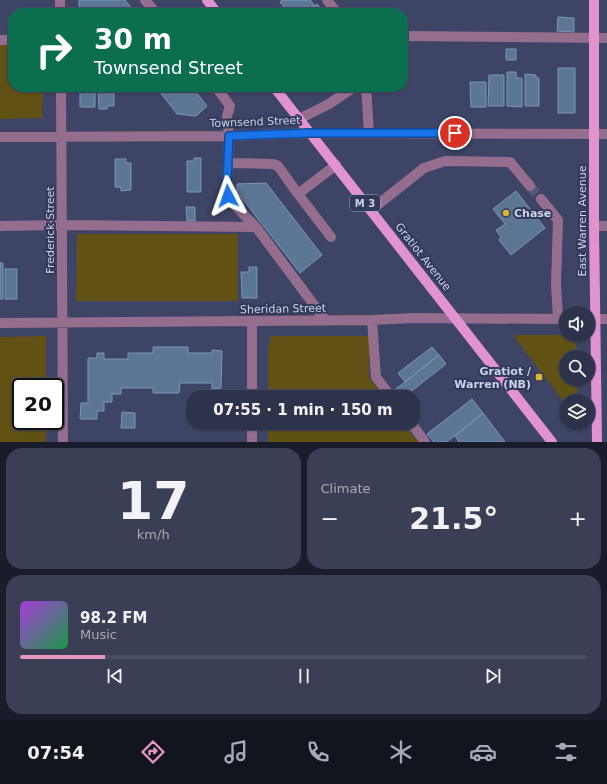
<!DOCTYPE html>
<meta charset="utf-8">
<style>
body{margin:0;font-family:"DejaVu Sans",sans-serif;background:#3a3f56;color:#f1f3f6;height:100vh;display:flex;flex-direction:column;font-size:15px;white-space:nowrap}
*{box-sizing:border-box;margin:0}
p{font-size:13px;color:#a7aab5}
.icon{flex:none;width:22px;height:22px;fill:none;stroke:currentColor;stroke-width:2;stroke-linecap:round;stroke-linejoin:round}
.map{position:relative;height:442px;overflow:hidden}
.side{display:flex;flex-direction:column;gap:6px;padding:6px;background:#191c2a;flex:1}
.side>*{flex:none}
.banner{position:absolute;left:8px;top:8px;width:400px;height:84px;border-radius:16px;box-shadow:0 1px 3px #0004,0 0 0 1px #494e64;background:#0b6e4f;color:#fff;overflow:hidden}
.buttons{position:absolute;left:559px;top:306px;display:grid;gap:8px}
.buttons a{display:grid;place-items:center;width:36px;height:36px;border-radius:50%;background:#2e334c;box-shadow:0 1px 3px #0004,0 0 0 1px #494e64;font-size:20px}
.speed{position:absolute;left:12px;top:378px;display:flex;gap:8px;font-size:20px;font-weight:700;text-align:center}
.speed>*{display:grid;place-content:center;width:52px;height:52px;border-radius:50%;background:#2e334c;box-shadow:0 1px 3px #0004,0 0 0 1px #494e64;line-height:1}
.speed .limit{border:2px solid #111;border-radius:6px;background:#fff;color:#111}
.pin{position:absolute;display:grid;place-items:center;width:34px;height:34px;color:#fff;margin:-17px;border:2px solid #fff;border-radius:50%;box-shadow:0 1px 4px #0007}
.me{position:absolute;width:44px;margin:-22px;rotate:356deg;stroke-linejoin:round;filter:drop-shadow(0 0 3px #0008)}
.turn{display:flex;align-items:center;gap:14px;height:84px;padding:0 20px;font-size:18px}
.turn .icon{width:52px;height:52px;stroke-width:2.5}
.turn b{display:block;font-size:28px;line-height:34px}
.big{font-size:30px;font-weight:800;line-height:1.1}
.side .widget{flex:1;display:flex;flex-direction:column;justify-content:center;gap:6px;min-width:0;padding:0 14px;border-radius:16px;background:#3a3f56}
.side .dial{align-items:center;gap:0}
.dial b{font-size:52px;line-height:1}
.song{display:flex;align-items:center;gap:12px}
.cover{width:48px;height:48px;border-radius:6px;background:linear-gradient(135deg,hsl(280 70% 55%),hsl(140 70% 35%))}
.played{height:4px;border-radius:2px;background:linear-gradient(90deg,#e797bd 15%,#494e64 15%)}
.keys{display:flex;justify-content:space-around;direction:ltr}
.heat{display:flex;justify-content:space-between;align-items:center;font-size:22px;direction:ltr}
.side .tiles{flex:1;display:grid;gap:6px;grid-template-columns:1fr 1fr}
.widget:last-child{grid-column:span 2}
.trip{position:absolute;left:186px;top:390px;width:234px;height:40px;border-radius:16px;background:#2e334c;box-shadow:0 1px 3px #0004,0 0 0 1px #494e64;font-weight:800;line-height:40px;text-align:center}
.tabs{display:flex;height:64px;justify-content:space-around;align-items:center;background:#12141e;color:#a7aab5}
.tabs .icon{width:28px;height:28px}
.tabs .active{color:#e797bd}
.tabs b{font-size:18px;color:#f1f3f6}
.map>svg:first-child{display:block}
</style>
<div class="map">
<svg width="607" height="442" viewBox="0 0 607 442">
<rect width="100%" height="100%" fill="#3d4465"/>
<!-- green -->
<path fill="#615115" d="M0,45H13V87H43L42,118L0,119Z
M77,234H238V301H76Z
M513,335H576V357H566V379H577V401H566V405Z
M46,336V387H21V421H46V442H0V337Z
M279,336H369V377L384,397H268V345H270V337Z
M268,423H404L418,442H268Z"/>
<!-- building -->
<path fill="#5c7695" stroke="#7b96b6" d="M79,0H125L135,13H79Z
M282,0H310L315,6L306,13H289L280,2Z
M317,4L324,13H306L315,6Z
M558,17L574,18V32L557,31Z
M506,49H516V60H506Z
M558,68H575V113H558Z
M507,72H516V78H522V107L507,106Z
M525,74L536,75V78H539V106H525Z
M489,75H504V106H488Z
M470,82H486V107H471Z
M80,87H95V107H80Z
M98,87H114V106H107V109H99Z
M156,87H192L207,106L196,116L177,114Z
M194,158H201V192H187V161H194Z
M115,159H126V163H131V190L121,191V187H115Z
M266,183L322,255L300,273L237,192V184Z
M516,191L545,228L511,255L499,240L501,237L496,230L505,224L493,209Z
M186,207H195V221H187Z
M0,263H3V299H0Z
M249,267H257V298H242L241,272H249Z
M5,269H17V299H5Z
M153,347H188V353H212V350L222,351L221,388L212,389V383H180L179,393H153V388H121V394H112V402H104V411H97V419H80L81,403H88V358H97V353H104V359H128V353H153Z
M432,347L439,355L405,382L398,373Z
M439,355L446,364L404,397H396L392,392Z
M472,399L483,413L447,442H434L427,434Z
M122,412L135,413V428H121Z
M483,413L505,442H459L455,436Z"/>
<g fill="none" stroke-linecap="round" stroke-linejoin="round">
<!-- minor-tunnel -->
<path stroke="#535978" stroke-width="10" stroke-dasharray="10 5" stroke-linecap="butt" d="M530,186L541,199"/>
<!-- minor -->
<path stroke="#956e8d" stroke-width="10" d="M60,0V13
M145,0L156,13
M327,0L337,13
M403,36L607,38
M0,40H13
M61,87L63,442
M216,87L230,106L227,116L229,136L228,163L273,164L278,166L298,194L336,165
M366,87L369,133
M299,119L329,104L354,87
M0,137L229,136L310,133L607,134
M228,163C224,201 231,201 256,227
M298,194L331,237
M541,199L558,220L556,284L558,319
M371,210L424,168L445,161L510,162L530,186
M0,226L62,225L256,227L326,321
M594,226H607
M588,319H607
M372,320L376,377L391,397
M252,321V397
M0,323L372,320L413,318L566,319
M252,423V442
M411,423L425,442"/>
<!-- major -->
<path stroke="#e092d1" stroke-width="10" d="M207,0L217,13
M594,0V226L597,442
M274,87L552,442"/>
</g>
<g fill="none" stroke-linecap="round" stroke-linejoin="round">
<!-- route casing -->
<g stroke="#114b97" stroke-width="10">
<path id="route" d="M228,196L227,184L229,136L310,133H455"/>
</g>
<!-- route -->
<use href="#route" stroke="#1a73e8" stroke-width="7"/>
</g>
<!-- markers -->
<g fill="#d6b534" stroke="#32395a" stroke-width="1.5">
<circle cx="506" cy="213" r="4"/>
<rect x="535" y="373" width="8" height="8" rx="2"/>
</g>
<g text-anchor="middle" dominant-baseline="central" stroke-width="4" stroke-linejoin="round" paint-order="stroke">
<!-- shield labels -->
<rect fill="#32395a" stroke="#9ea5bd" stroke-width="1" x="350" y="195" width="30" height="16" rx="3"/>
<g font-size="10" font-weight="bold" fill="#cdd3e7">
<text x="365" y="203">M 3</text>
</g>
<!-- street labels -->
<g font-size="11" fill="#cdd3e7" stroke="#32395a">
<text transform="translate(255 122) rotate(-2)">Townsend Street</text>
<text transform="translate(582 221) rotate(-90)">East Warren Avenue</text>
<text transform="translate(50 230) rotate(-90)">Frederick Street</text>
<text transform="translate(423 257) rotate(52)">Gratiot Avenue</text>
<text transform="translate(283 309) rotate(-1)">Sheridan Street</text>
</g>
<!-- poi labels -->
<g font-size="11" font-weight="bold" fill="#cdd3e7" stroke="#32395a" text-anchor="start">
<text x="514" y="213">Chase</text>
<text x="531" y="371" text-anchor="end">Gratiot /<tspan x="531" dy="13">Warren (NB)</tspan></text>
</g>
</g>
</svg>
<div class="buttons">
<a><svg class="icon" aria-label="sound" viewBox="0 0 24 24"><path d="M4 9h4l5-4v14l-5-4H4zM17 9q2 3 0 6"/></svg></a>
<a><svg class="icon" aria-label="search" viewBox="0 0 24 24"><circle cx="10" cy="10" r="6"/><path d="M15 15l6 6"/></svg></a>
<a><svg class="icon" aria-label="layers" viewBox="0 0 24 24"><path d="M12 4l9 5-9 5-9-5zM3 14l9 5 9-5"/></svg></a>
</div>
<div class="speed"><div class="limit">20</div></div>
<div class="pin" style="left:455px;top:133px;background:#d93025"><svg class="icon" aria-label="arrive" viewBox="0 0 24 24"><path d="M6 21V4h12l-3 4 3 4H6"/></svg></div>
<svg class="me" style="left:228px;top:196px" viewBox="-20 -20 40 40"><path d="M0-17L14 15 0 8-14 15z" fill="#1a73e8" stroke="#fff" stroke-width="4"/></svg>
<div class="trip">07:55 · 1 min · 150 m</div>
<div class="banner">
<div class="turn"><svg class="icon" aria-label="right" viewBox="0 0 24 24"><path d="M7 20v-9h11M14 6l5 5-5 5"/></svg><div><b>30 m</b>Townsend Street</div></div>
</div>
</div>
<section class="side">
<div class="tiles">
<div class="widget dial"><b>17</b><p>km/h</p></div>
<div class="widget"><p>Climate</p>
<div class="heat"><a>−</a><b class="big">21.5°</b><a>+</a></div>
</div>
<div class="widget">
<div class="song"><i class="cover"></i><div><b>98.2 FM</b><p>Music</p></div></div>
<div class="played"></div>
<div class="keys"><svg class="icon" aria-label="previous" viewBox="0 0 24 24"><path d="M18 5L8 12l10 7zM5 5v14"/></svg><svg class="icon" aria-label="pause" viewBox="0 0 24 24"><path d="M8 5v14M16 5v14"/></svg><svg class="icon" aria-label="next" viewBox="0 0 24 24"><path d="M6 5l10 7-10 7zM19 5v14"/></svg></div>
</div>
</div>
</section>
<nav class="tabs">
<b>07:54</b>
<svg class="icon active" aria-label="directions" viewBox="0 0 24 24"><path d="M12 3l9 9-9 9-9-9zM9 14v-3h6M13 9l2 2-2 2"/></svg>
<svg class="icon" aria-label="music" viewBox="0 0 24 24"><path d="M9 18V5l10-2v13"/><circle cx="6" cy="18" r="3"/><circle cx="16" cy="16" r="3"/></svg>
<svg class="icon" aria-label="phone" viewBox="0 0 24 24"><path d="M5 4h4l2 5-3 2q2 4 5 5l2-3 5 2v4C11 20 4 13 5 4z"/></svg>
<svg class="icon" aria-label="climate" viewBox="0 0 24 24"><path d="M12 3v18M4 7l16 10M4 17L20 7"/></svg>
<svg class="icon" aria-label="car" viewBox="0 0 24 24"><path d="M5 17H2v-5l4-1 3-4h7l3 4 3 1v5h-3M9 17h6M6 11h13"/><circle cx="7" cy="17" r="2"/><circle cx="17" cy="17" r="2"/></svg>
<svg class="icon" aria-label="filters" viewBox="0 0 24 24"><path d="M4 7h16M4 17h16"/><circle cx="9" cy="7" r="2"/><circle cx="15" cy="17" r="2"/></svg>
</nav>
